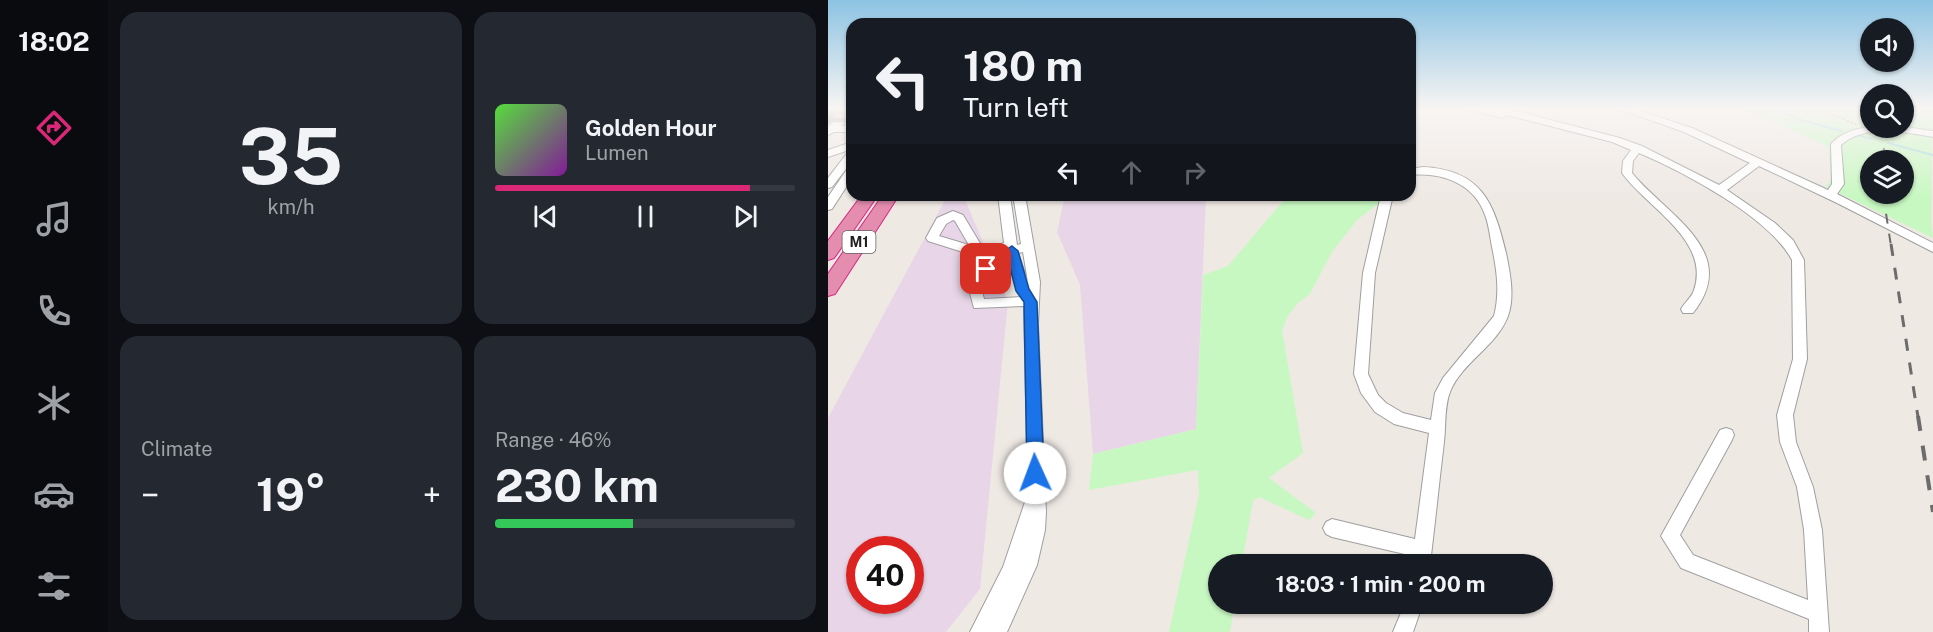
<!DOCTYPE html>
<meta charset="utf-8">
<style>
body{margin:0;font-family:"Public Sans",sans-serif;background:#242831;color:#f1f3f6;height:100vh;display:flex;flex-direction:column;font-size:22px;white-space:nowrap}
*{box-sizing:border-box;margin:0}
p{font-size:20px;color:#9ea1a6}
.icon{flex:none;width:33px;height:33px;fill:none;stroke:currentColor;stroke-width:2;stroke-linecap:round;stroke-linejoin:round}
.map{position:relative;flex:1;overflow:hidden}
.sheet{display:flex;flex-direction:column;gap:12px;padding:12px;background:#0d0f14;width:720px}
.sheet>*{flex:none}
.top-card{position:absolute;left:18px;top:18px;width:570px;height:183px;border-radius:18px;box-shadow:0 2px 4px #0004;background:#171b24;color:#f1f3f6;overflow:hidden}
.tools{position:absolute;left:1032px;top:18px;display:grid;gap:12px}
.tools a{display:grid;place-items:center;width:54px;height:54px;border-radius:50%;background:#171b24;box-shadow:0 2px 4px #0004;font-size:30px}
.speed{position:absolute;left:18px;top:536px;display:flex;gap:12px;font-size:30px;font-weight:700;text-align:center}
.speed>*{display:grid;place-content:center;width:78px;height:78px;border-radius:50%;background:#171b24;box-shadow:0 2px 4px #0004;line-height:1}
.speed .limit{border:9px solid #d22;background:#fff;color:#111}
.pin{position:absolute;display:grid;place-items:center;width:51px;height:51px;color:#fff;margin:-26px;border-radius:12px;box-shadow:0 3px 9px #0006}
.me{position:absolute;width:66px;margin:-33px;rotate:358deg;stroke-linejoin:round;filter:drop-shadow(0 0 4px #0008)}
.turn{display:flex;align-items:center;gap:21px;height:126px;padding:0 18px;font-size:27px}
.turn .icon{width:78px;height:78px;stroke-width:2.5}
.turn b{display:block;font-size:42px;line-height:51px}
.lanes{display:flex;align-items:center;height:57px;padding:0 18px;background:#0003;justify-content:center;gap:30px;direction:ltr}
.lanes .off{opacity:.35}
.big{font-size:45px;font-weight:700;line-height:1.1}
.sheet .tile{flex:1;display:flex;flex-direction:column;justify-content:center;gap:9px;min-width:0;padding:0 21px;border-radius:18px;background:#242831}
.sheet .dial{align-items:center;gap:0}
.dial b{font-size:78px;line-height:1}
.song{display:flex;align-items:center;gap:18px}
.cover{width:72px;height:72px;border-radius:9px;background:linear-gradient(135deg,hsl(110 70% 55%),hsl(290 70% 35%))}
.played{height:6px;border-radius:3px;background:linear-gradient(90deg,#db2777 85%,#363941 85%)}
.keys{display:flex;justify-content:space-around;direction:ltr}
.heat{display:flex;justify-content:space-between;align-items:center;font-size:33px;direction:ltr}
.charge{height:9px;border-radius:4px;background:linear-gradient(90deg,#34c759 46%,#363941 0)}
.sheet .tiles{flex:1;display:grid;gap:12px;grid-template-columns:repeat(2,1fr)}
.trip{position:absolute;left:380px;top:554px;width:345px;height:60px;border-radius:30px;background:#171b24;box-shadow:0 2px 4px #0004;font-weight:700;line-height:60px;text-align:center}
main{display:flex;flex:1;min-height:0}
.menu{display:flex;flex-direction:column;width:108px;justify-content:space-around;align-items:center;background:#090b0e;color:#9ea1a6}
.menu .icon{width:42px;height:42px}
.menu .current{color:#db2777}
.menu b{font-size:27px;color:#f1f3f6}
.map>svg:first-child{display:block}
</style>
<main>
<nav class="menu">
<b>18:02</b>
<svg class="icon current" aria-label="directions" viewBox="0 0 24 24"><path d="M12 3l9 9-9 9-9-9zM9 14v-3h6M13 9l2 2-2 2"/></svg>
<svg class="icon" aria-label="music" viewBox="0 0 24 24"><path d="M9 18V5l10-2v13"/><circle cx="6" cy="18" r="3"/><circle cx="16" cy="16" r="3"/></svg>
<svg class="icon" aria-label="phone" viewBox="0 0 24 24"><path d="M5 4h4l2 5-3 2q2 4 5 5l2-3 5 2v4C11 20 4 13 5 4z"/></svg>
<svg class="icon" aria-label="climate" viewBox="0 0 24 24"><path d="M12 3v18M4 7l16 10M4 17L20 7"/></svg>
<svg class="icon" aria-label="car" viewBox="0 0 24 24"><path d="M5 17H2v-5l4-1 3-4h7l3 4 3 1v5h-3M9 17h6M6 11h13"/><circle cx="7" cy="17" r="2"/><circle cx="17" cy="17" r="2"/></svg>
<svg class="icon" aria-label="filters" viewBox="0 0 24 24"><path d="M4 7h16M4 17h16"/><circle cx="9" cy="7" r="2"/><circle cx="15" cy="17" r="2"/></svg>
</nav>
<section class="sheet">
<div class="tiles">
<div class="tile dial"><b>35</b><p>km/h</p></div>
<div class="tile">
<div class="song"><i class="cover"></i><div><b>Golden Hour</b><p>Lumen</p></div></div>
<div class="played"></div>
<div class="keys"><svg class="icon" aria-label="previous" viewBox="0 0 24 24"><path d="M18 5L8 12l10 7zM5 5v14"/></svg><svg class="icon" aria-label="pause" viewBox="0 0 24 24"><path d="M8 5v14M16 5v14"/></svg><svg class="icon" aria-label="next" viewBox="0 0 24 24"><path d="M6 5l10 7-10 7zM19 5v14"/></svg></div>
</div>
<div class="tile"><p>Climate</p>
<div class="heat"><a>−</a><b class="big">19°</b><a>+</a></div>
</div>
<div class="tile"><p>Range · 46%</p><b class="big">230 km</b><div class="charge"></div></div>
</div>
</section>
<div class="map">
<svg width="1105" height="632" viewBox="0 0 1105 632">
<rect width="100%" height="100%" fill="#efe9e4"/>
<!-- industrial -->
<path fill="#e8d6e8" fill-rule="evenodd" d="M237,195H378L368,429L265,454L252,285L229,232Z
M136,197L180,301L152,589L118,632H0V418L117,200ZM32,549H82V600H32Z"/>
<!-- park -->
<path fill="#c8f8c2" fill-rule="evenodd" d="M915,109H1042V128H1076V109H1105L1103,220L1105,238L998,187L1003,179L1000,146ZM1042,160H1076V194H1042Z
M460,195H554L550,204L529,220L504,252L482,294L470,303L460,316L454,330L475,453L441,478L488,513L481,520L431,497L425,501L414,564H390V603H407L402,632H341L371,494L370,470L261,490L265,454L368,429L375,275L400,266Z"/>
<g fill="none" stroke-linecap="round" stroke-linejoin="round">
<!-- stream -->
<path stroke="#a5dadc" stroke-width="2" d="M946,109L976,121L1014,131
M1032,136L1044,139
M1060,143L1105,155"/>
<!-- minor casing -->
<g stroke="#9f9f9f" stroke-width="2">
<path id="minor" d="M20,109H24V116L13,126H24V132H6L0,135V127Z
M639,109H681L792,138L814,146L891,185L922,163L856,132L791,109H807L864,128L1000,190L1004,184L1003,144C1024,119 1076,126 1105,131V137C1077,132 1036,124 1013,145L1016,184L1009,194L1105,243V252L1009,203L931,166L899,190L947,223L965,240L976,260L979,359L965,415L968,442L985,487L994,530L1001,632H981V619L853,568L833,536L892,430L898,428L904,430L906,435L904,440L852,535L865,555L980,600L976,530L969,487L952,442L949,415L965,359L964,260C941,217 856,172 811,153L805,161L804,173C838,215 914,251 865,313H855L853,309C857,302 864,297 866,290C883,240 818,207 794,173L795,161L803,150L784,142L679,115L674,118Z
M24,142V149L0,157V150Z
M24,151V161L4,187L0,188V178L20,152Z
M24,167V178L4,209L0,210V197L20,168Z
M595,167C654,170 666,203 678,253C682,273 687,296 680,316C669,346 634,362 622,392C616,407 618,427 616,442C611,483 607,524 602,564H584L585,556L504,537L498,534L495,528L498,522L504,519L587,539L601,433L566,424L547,412L533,393L526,374L535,273L553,195H565L547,273L540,374L550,395L558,403L575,413L603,420L607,393L615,378L666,316C672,293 669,271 664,247C662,237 661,225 657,215C646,183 613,172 582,175V169Z
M170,195H182L189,245L193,244L185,195H197L212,282L210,324L218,512L217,530L209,565L179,632H142L175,567L200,493L196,306L146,308L138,278L157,263H147L138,253L100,241L98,238L109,218L125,211L135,215L156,250L176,243ZM125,220L127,221L141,245L111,236L118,224ZM195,252L200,282L190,253ZM179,256L193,297L156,299L151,280L175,262L176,257Z
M577,603H595L585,632H565Z"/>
</g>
<!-- highway casing -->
<g stroke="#d72785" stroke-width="2">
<path id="highway" d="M34,195H50L6,258L0,260V241Z
M55,195H71L7,294L0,296V274Z"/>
</g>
<!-- path -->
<path stroke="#f76d79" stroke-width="1.5" stroke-dasharray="2 2" stroke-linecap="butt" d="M989,109L1028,124"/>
<!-- minor -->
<use href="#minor" fill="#fff" fill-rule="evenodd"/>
<!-- highway -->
<use href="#highway" fill="#e58dae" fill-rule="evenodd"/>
<!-- rail-far2 -->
<path stroke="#6c6c6c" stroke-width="2" stroke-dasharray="10 10" stroke-linecap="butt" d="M1054,128L1057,160
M1055,194L1063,246"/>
<!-- rail-far1 -->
<path stroke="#6c6c6c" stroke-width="3" stroke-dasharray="12 12" stroke-linecap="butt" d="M1063,244L1090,417"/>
<!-- rail -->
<path stroke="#6c6c6c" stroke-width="4" stroke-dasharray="15 15" stroke-linecap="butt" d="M1090,416L1105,512"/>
</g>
<!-- wall -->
<path fill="#a49b98" d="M0,109H16L13,113H24V123L3,122L0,124Z"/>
<!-- shaded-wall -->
<path fill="#867e7c" d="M0,109H16L6,119H1L3,122L0,124Z"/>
<!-- building -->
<path fill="#bfb4b1" stroke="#867e7c" stroke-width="1.5" d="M7,113H24V119H1Z"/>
<!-- sky -->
<linearGradient id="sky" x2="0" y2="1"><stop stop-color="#8dc3e3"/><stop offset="0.55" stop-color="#f8f5f3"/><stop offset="1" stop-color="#f8f5f3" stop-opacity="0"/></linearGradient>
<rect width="1105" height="198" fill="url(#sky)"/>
<!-- route -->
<path fill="#1a73e8" stroke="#114b97" stroke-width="1.5" d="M184,246L190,251L201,289L209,302L216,473L213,479L207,481L201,479L199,473L196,302L188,291L180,260L158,273L151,269Z"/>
<g text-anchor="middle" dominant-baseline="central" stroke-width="4.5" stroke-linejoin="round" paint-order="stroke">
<!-- shield labels -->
<rect fill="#fff" stroke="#626262" stroke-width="1.5" x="14.5" y="231" width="33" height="22" rx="4.5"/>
<g font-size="14" font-weight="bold" fill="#1e1e1e">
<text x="31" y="242">M1</text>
</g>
</g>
</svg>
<div class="tools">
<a><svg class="icon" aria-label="sound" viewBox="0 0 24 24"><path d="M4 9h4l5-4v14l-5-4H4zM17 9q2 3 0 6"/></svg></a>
<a><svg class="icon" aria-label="search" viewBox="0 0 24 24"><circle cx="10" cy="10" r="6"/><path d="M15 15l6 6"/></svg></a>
<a><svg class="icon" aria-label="layers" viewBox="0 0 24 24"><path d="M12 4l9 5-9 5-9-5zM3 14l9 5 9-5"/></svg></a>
</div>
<div class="speed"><div class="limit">40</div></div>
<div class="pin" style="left:158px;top:269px;background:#d93025"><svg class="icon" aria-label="arrive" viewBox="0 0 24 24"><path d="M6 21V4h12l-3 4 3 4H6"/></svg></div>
<svg class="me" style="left:207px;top:473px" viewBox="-20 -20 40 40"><circle r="19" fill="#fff"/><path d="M0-13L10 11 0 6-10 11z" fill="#1a73e8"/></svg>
<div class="trip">18:03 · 1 min · 200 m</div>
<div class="top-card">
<div class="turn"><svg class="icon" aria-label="left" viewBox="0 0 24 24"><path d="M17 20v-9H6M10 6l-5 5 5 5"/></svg><div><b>180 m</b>Turn left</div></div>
<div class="lanes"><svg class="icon" aria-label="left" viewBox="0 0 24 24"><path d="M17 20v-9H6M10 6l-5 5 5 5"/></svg><svg class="icon off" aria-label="ahead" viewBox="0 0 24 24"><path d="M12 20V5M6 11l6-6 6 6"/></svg><svg class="icon off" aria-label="right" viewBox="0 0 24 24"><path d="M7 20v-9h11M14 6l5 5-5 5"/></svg></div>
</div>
</div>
</main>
